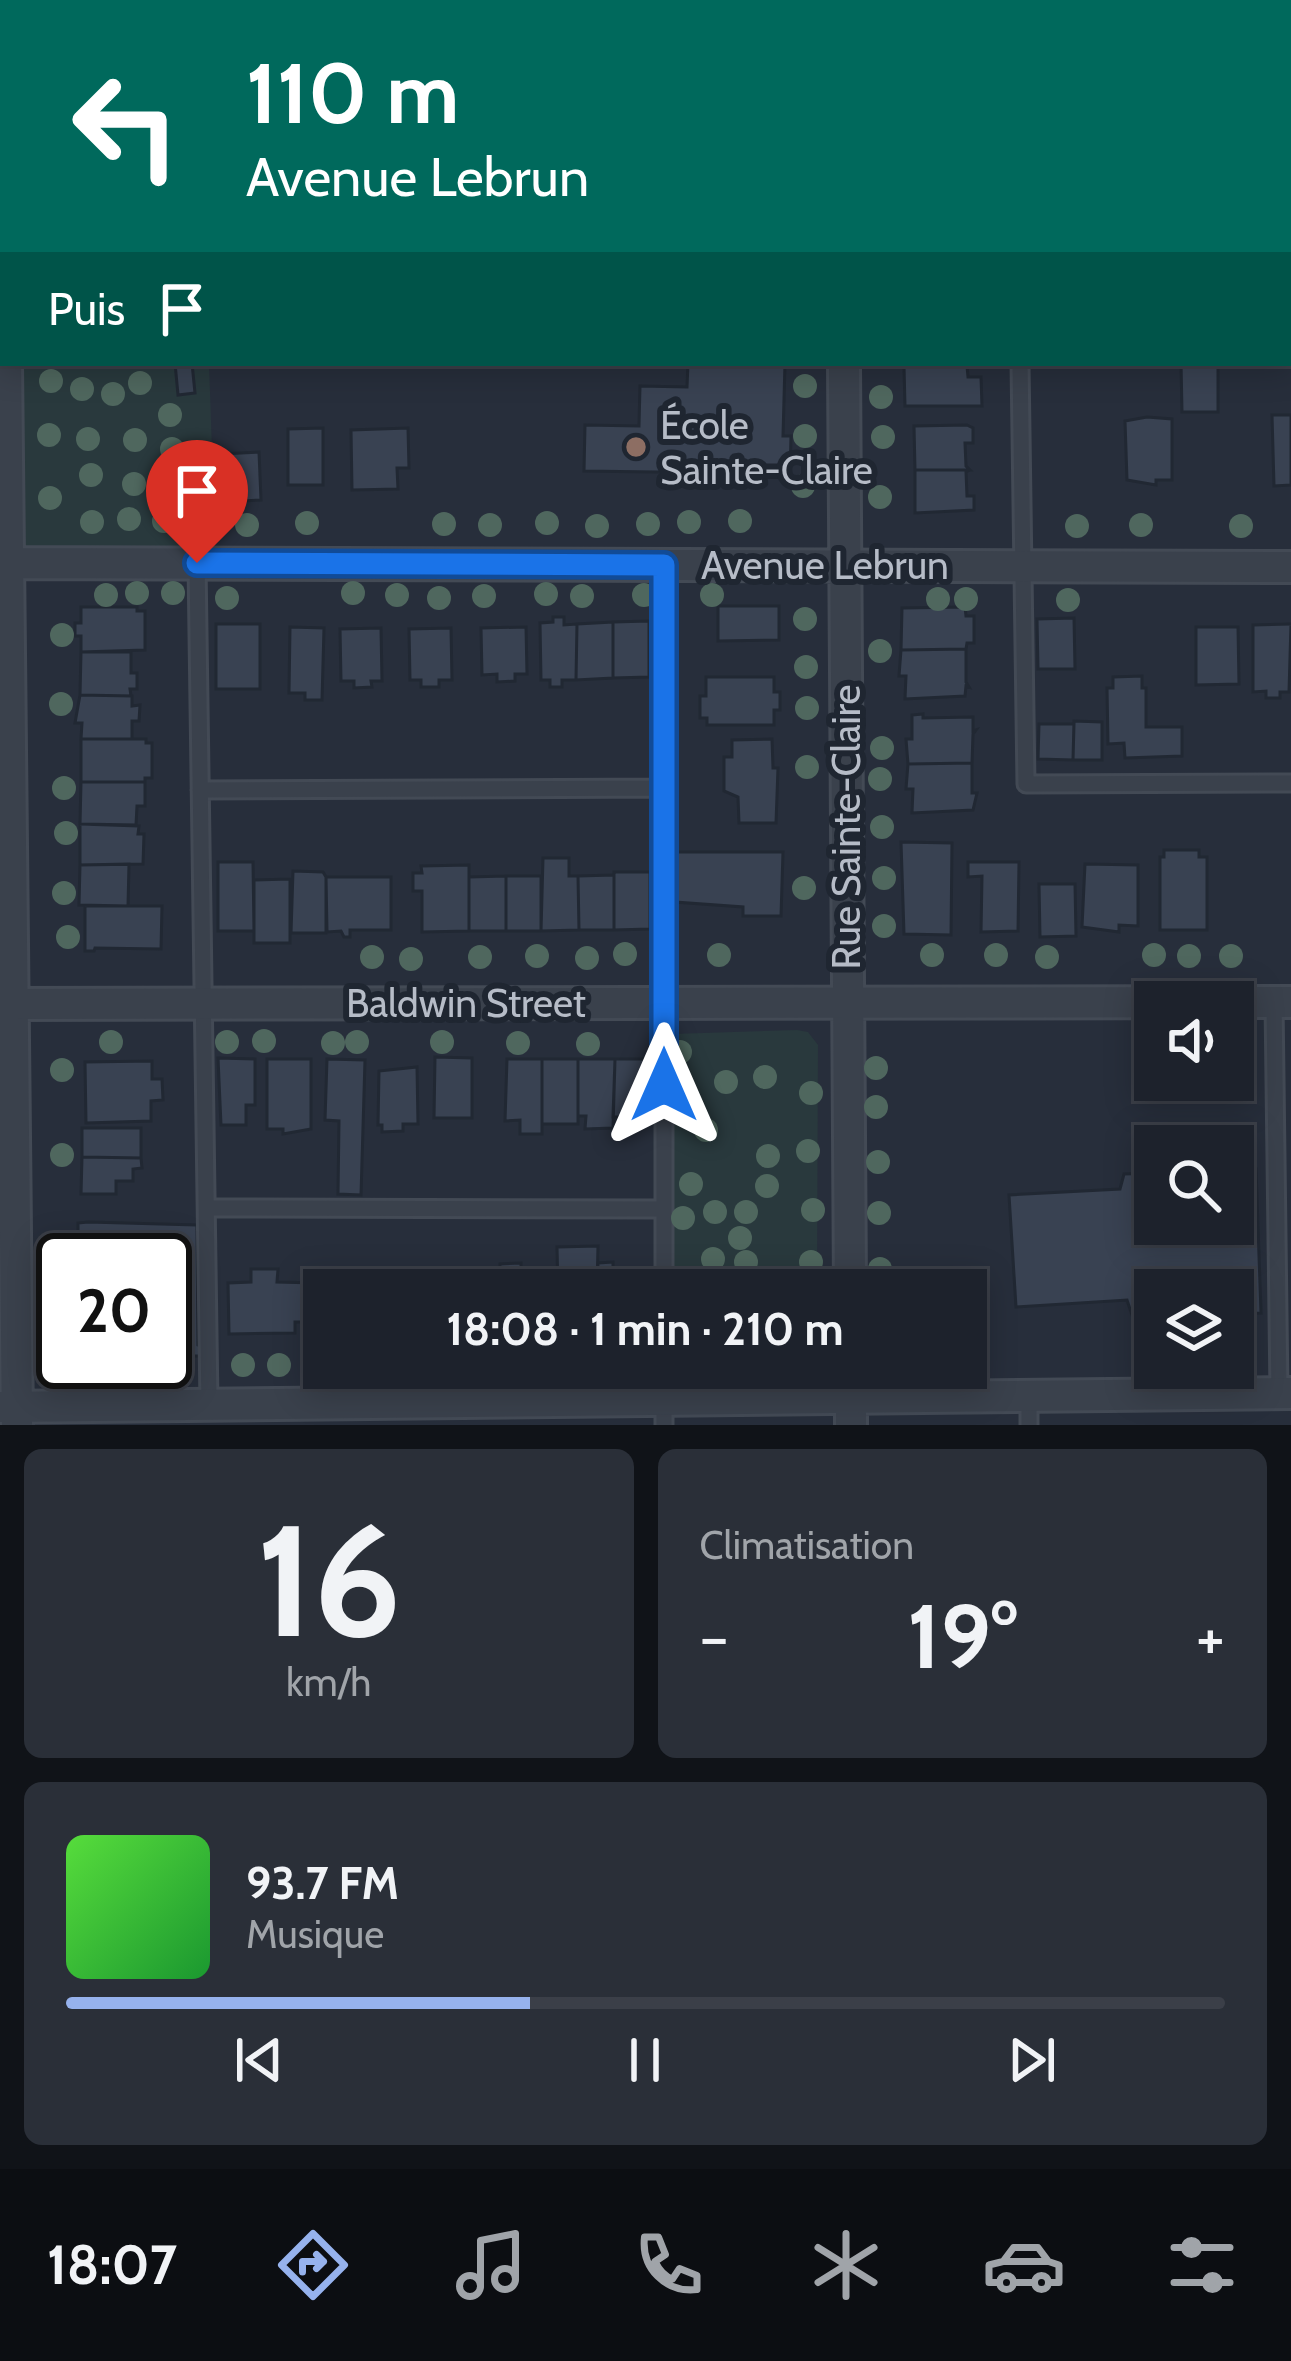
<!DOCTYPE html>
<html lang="fr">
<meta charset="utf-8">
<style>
body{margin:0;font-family:Cabin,sans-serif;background:#2a2f38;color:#f1f3f6;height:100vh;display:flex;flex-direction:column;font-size:45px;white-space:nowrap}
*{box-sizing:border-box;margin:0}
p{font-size:39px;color:#a0a4a9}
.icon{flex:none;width:66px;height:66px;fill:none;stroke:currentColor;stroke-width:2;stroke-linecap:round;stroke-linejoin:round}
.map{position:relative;height:1425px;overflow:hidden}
.details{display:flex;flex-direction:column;gap:24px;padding:24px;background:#101318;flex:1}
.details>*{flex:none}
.hud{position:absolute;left:0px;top:0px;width:1293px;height:366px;box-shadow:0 6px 30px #0003,0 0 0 3px #3b3f48;background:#00695c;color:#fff;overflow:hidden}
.fabs{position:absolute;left:1134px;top:981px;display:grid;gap:24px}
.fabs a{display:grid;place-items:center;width:120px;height:120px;border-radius:0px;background:#1d222c;box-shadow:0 6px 30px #0003,0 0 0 3px #3b3f48;font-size:60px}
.speed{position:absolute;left:36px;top:1233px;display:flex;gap:24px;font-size:60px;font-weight:700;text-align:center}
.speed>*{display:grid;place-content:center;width:156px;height:156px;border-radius:50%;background:#1d222c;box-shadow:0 6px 30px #0003,0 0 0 3px #3b3f48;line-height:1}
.speed .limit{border:6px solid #111;border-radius:18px;background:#fff;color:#111}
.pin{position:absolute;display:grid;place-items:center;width:102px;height:102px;color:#fff;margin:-123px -51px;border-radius:50% 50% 50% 0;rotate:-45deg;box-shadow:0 0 12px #0007}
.pin .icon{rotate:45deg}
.me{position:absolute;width:132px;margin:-66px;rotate:0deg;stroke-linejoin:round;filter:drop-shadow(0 0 9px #0008)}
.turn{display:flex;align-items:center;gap:42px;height:252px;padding:0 48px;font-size:54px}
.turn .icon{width:156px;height:156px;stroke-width:2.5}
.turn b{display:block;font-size:84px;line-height:102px}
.then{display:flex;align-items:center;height:114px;padding:0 48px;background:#0003;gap:24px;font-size:45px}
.big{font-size:90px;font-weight:700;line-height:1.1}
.details .widget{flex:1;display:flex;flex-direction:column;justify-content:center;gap:18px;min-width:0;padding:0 42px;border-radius:18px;background:#2a2f38}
.details .dial{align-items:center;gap:0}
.dial b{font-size:156px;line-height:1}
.song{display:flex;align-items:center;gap:36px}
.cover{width:144px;height:144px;border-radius:18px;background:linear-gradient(135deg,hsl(110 70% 55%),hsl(130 70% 35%))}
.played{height:12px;border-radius:6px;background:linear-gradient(90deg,#96b2ed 40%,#3b3f48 40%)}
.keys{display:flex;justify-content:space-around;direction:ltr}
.heat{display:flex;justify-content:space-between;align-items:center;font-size:66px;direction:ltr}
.details .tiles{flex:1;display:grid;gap:24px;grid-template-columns:1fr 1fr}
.widget:last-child{grid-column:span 2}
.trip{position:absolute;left:303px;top:1269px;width:684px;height:120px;border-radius:0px;background:#1d222c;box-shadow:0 6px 30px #0003,0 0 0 3px #3b3f48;font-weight:700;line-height:120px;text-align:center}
.tabs{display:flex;height:192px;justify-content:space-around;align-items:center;background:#0c0e12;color:#a0a4a9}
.tabs .icon{width:84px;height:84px}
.tabs .selected{color:#96b2ed}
.tabs b{font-size:54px;color:#f1f3f6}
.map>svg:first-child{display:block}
</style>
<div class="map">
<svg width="1291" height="1425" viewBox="0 0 1291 1425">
<rect width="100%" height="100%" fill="#272e3b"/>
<!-- green -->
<path fill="#29393d" d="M6,363H209L216,564L8,563Z
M797,1030L808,1032L818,1045L817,1290H673L672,1034Z"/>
<!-- building -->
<path fill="#394252" stroke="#212833" stroke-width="3" d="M175,363H192L195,393L178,395Z
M688,363H785L783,436H791L790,474L584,471L585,425L639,426L640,386L687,387Z
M1181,363H1218V412H1182Z
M967,366L968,377H981L982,406H905L904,367Z
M1272,415H1291V485L1274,486Z
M1147,417L1172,419V480H1156V485L1127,480L1125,421Z
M967,425L973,428V443H965L966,466L970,470H915L914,426Z
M323,428V485H288V429Z
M408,428L409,468H397L398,489L352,490L351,430Z
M259,452L261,500L223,502L221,454Z
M915,470H970L966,472L967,496H974V510L915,513Z
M718,606H779V640L718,641Z
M81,607H137V611H145V650L81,652V636H75V623H81Z
M965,607L966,616H974V643H967L966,649L901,650L902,608Z
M553,617H564V625L577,624L576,680H562V687H550V680H541L540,623L553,622Z
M1074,618L1075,669H1038L1037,619Z
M649,621V677L613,678V622Z
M613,622V678L576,680L577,624Z
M216,624H260V689H216Z
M1291,624L1289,692H1280V698H1266V691L1253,692V625Z
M290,627L324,628L322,700H305V693H289Z
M526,627L527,674H515V681L497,682V674L482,675L481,628Z
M1196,627H1238L1239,684L1196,685Z
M381,628L382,681H371L372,687L354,688V681H341L340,629Z
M451,628L452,680H439V687H421V680H410L409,629Z
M966,649V682L969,687L966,686L965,696L905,699L906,676H899L901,650Z
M81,652H131V673H137V689H130L131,696L80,695Z
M1142,676V688H1146V727H1182V756L1125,758L1124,743L1108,744L1107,688H1113V677Z
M706,677H774V692H780V710H774V725H707V718H700V696H706Z
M80,695L132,696V706L140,705L139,721H132V739H81L82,723H75Z
M923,714V718L973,717V731L976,730L973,734L972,763L908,764L906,739H912V715Z
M1074,721L1102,722V760H1073Z
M1039,724H1074L1073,760L1038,759Z
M81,739H146V743H152V778H145V782H81Z
M772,739L773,768H778L776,823H739L738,797L724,791V757H732V740Z
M972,763V793H977L973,810L912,813L913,789H906L908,764Z
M81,782H145V806H137L136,825L80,824Z
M80,824L139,826L138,834H144L143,864L80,865Z
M901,842L952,843L951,935L904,934Z
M1164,850H1199V857H1207V930H1160V857H1164Z
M675,852H783L781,916H743V907L675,902Z
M543,858H569V876H578L579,930L541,931Z
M218,862H253L254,931H218Z
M968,862H1019L1018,931L981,932L982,876L968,877Z
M129,864L128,906L79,905L80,865Z
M1085,864L1138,865V926L1119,925V932L1082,927Z
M469,865V931L422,932V891H413V873H422L421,866Z
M293,871L323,872L326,877V933H291Z
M614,872H650V929L614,930Z
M614,875V930H579L578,876Z
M506,876V931H469V877Z
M506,876H541V931H506Z
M326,877H391V930H350V937H344L341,931L327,932Z
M290,879V943H254V880Z
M1039,884H1075L1076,936L1040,937Z
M85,906H162L161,949L95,948L94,951H85Z
M435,1057L472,1058V1118H434Z
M218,1058L255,1059V1105H246V1125H221Z
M267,1059H311V1129L283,1134V1129H267Z
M327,1059L365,1060L361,1195L338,1194L339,1121L325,1120Z
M507,1059H542V1134H520V1120L505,1121Z
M542,1059H578V1124H542Z
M578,1059H615L613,1128L585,1129L586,1116H578Z
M615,1059H653L651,1117H613Z
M152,1061V1079H162L163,1100L151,1101V1121L86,1123L85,1062Z
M417,1067L418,1124H403V1131L382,1132V1125H378L379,1071Z
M82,1128H141V1158L82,1157Z
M82,1157L141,1158L142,1168L133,1169V1181H116V1194H81Z
M1256,1169L1261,1313L1233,1314V1290H1155V1317L1133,1318L1127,1300L1016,1307L1009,1195L1120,1189L1124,1174L1155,1173V1224H1233V1170Z
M88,1222L197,1225L198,1345L201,1346V1356H165V1260H78V1223Z
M598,1246L597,1290H558L557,1247Z
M613,1262V1279L651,1278V1290H597L598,1263Z
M521,1263V1271H530V1290H486V1272H500V1264Z
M251,1269H278L277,1282L317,1283L318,1322H295V1333L229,1334L228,1283L251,1282Z
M413,1270H456L457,1290H414Z
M335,1280H390V1290H335Z"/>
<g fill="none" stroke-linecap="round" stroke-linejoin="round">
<!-- lane casing -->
<g stroke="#434a55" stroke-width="21">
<path id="lane" d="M196,0V3
M656,0V3
M1015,0V3
M1290,342H1291
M1020,363L1026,784L1291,783
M197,563L209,1405
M200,790L664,788
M1274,1002L1279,1393
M207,1208L664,1209
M664,1290V565
M1029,1396V1425
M664,1425V1368"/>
</g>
<!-- street casing -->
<g stroke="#434a55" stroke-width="36">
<path id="street" d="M2,0L3,109
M843,0V3
M0,136H3
M1290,145H1291
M6,363L17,1425
M844,363L850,1290
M0,563L1291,567
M0,1004L1291,1002
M0,1407L1291,1393
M851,1425V1368"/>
</g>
<!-- lane -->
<use href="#lane" stroke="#3a414c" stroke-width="15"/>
<!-- street -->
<use href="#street" stroke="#3a414c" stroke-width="30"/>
</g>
<!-- trees -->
<g fill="#4f675e">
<circle cx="51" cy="381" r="12"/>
<circle cx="140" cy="383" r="12"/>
<circle cx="805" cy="386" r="12"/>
<circle cx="82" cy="389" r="12"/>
<circle cx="113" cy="394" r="12"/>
<circle cx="881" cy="397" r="12"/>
<circle cx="170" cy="415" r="12"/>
<circle cx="49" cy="435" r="12"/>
<circle cx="805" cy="436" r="12"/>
<circle cx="883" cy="437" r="12"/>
<circle cx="88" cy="439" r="12"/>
<circle cx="135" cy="440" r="12"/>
<circle cx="172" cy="449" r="12"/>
<circle cx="91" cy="475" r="12"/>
<circle cx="180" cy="481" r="12"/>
<circle cx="134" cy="484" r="12"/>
<circle cx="803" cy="486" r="12"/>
<circle cx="880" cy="497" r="12"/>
<circle cx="50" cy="498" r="12"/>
<circle cx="129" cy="519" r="12"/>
<circle cx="164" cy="521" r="12"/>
<circle cx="740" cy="521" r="12"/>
<circle cx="92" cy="522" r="12"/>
<circle cx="689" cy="522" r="12"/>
<circle cx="307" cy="523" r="12"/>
<circle cx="547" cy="523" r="12"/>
<circle cx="444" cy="524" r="12"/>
<circle cx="648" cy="524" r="12"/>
<circle cx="247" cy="525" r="12"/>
<circle cx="490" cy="525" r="12"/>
<circle cx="1141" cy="525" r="12"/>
<circle cx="597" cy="526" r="12"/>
<circle cx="1077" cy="526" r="12"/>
<circle cx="1241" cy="526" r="12"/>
<circle cx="137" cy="593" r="12"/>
<circle cx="173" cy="593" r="12"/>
<circle cx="353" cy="593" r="12"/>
<circle cx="546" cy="594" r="12"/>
<circle cx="106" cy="595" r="12"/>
<circle cx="397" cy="595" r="12"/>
<circle cx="644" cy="595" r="12"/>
<circle cx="712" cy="595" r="12"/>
<circle cx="484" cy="596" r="12"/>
<circle cx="582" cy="596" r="12"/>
<circle cx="227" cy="598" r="12"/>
<circle cx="439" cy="598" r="12"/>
<circle cx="938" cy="599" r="12"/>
<circle cx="966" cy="599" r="12"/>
<circle cx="1068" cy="600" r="12"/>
<circle cx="805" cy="619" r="12"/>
<circle cx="62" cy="635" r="12"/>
<circle cx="880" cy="651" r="12"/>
<circle cx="806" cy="667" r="12"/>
<circle cx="61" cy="704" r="12"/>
<circle cx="807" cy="708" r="12"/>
<circle cx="882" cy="748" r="12"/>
<circle cx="807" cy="767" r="12"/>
<circle cx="880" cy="779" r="12"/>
<circle cx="64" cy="788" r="12"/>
<circle cx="882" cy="827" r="12"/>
<circle cx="66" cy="833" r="12"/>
<circle cx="884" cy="878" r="12"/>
<circle cx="804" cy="888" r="12"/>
<circle cx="64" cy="893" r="12"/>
<circle cx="884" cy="926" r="12"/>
<circle cx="68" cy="937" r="12"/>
<circle cx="625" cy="954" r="12"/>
<circle cx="719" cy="955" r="12"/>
<circle cx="932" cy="955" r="12"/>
<circle cx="996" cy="955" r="12"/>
<circle cx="1154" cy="955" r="12"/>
<circle cx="537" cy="956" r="12"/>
<circle cx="1189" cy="956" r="12"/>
<circle cx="1231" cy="956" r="12"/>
<circle cx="372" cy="957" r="12"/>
<circle cx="480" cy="957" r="12"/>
<circle cx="1047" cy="957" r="12"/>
<circle cx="587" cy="958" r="12"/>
<circle cx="411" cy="959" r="12"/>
<circle cx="264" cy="1041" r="12"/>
<circle cx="111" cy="1042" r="12"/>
<circle cx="227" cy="1042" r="12"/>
<circle cx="357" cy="1042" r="12"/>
<circle cx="442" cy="1042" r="12"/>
<circle cx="333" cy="1043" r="12"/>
<circle cx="518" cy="1043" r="12"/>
<circle cx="588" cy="1044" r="12"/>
<circle cx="680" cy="1052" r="12"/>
<circle cx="876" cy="1068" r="12"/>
<circle cx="62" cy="1070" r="12"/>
<circle cx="765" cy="1077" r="12"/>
<circle cx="726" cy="1082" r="12"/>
<circle cx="681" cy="1093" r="12"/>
<circle cx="811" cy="1093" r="12"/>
<circle cx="876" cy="1107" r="12"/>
<circle cx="706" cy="1130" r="12"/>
<circle cx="808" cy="1151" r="12"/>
<circle cx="62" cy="1155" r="12"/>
<circle cx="768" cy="1156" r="12"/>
<circle cx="878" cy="1162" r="12"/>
<circle cx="691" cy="1184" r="12"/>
<circle cx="767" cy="1186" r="12"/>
<circle cx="813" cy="1210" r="12"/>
<circle cx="715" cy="1212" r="12"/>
<circle cx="746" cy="1212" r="12"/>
<circle cx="879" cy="1213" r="12"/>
<circle cx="683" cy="1218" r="12"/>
<circle cx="740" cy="1238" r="12"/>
<circle cx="713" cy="1259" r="12"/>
<circle cx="746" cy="1262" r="12"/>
<circle cx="811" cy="1262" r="12"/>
<circle cx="880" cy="1269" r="12"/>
<circle cx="243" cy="1365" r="12"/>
<circle cx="279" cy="1365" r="12"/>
</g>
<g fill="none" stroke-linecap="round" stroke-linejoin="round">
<!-- route casing -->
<g stroke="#114b97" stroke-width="30">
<path id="route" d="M197,563L664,565V1085"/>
</g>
<!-- route -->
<use href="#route" stroke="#1a73e8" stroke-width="21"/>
</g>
<!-- markers -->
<circle fill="#8d6e63" stroke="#1f2631" stroke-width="4.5" cx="636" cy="447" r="12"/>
<g text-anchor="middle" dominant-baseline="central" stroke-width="12" stroke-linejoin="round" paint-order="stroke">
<!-- poi labels -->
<g font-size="39" fill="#b6bcc7" stroke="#1f2631" text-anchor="start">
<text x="660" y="425">École<tspan x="660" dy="45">Sainte-Claire</tspan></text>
</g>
<!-- street labels -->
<g font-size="39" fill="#b6bcc7" stroke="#1f2631">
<text x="825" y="565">Avenue Lebrun</text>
<text transform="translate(846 827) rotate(-90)">Rue Sainte-Claire</text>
<text x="466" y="1003">Baldwin Street</text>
</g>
</g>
</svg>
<div class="fabs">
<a><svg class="icon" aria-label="sound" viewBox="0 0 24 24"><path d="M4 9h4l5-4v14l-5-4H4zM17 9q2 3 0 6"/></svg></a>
<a><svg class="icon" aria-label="search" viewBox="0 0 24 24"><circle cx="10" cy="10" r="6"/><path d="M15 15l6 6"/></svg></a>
<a><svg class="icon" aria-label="layers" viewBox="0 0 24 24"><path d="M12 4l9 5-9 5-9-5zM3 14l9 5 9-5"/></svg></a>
</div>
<div class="speed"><div class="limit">20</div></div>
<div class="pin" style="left:197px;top:563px;background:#d93025"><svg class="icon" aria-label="arrive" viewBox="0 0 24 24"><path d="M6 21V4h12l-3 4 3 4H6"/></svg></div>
<svg class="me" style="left:664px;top:1085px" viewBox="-20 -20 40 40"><path d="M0-17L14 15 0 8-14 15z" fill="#1a73e8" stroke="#fff" stroke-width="4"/></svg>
<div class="trip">18:08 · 1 min · 210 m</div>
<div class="hud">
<div class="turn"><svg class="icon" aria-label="left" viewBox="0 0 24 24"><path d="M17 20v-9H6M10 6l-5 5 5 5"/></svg><div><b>110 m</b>Avenue Lebrun</div></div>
<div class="then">Puis<svg class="icon" aria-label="arrive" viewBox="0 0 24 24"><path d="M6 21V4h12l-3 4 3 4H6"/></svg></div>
</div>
</div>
<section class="details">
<div class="tiles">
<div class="widget dial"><b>16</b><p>km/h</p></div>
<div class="widget"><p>Climatisation</p>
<div class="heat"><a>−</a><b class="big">19°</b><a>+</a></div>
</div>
<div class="widget">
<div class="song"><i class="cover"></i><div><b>93.7 FM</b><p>Musique</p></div></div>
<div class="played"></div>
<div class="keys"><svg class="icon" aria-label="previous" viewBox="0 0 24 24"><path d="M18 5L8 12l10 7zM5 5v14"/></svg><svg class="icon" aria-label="pause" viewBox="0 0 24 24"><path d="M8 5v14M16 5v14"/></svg><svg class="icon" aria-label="next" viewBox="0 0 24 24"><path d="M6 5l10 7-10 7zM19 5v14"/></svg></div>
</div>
</div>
</section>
<nav class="tabs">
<b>18:07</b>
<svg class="icon selected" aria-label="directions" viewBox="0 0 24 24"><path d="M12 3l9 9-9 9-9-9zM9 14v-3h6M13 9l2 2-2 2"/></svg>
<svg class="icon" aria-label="music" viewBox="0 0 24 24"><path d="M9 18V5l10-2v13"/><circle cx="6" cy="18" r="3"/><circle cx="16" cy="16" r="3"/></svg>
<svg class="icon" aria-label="phone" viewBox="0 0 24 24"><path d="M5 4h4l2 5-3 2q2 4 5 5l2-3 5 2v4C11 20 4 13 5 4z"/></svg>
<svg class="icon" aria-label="climate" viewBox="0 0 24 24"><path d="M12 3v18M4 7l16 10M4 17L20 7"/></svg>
<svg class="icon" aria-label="car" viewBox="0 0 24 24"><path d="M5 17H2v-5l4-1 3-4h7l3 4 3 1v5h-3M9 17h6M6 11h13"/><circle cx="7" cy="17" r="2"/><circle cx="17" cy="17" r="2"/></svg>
<svg class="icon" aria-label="filters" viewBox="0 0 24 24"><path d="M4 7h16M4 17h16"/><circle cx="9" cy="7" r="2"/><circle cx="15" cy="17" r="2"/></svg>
</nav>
